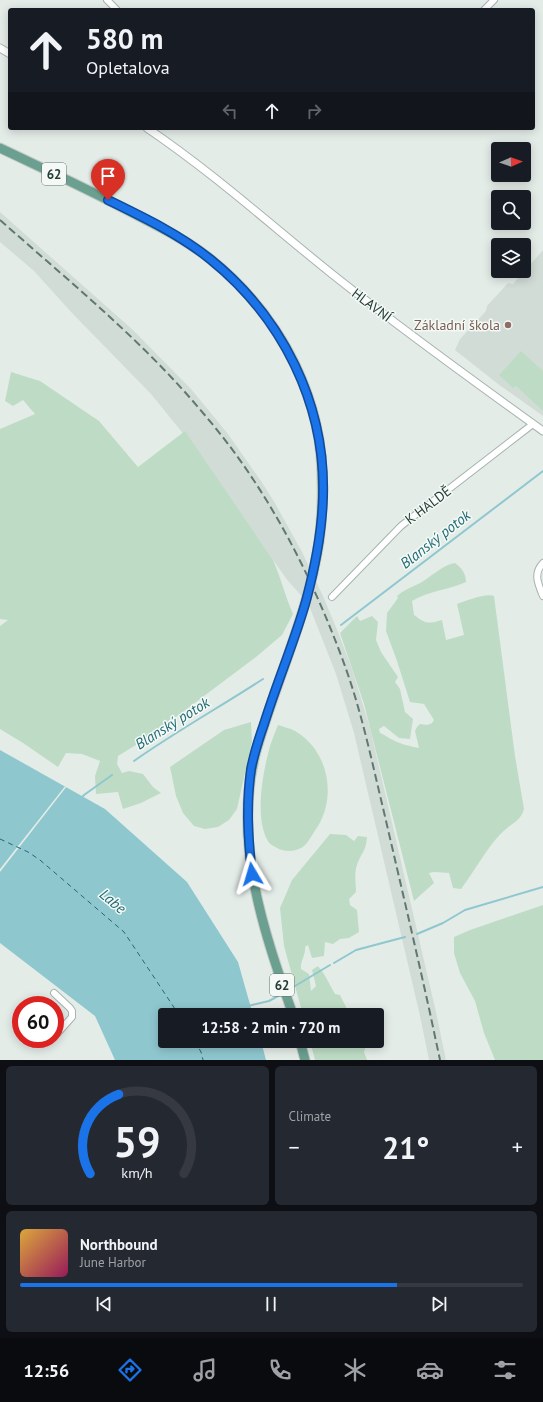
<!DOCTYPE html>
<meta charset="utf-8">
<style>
body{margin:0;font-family:"PT Sans",sans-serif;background:#242831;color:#f1f3f6;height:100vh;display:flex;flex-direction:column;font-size:15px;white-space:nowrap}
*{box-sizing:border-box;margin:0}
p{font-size:13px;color:#9ea1a6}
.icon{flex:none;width:22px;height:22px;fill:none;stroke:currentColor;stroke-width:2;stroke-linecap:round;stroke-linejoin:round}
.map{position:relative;height:1060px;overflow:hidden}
.drawer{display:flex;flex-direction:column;gap:6px;padding:6px;background:#0d0f14;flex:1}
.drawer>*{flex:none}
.top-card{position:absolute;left:8px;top:8px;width:527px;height:122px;border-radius:4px;box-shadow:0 2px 10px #0003;background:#171b24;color:#f1f3f6;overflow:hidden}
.needle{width:26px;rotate:88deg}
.buttons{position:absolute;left:491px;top:142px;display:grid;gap:8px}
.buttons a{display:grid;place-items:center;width:40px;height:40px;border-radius:4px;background:#171b24;box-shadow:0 2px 10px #0003;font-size:20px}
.speed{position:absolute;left:12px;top:996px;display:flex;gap:8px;font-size:20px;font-weight:700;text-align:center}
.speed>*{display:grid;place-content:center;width:52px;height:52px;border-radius:50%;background:#171b24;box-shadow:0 2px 10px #0003;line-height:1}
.speed .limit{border:6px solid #d22;background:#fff;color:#111}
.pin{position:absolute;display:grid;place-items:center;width:34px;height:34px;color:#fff;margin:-41px -17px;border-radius:50% 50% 50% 0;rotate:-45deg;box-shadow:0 0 4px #0007}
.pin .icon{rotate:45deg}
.me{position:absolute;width:44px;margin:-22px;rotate:353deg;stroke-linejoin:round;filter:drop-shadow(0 0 3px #0008)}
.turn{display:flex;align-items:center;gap:14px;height:84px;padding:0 12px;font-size:18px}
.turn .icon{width:52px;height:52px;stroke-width:2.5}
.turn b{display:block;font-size:28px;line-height:34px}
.lanes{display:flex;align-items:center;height:38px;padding:0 12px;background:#0003;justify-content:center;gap:20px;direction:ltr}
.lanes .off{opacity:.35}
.big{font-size:30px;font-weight:700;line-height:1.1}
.drawer .widget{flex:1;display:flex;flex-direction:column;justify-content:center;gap:6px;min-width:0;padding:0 14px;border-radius:6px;background:#242831}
.drawer .dial{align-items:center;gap:0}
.dial svg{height:104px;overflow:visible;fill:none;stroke:#363941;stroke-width:7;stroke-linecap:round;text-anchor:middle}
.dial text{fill:#f1f3f6;stroke:none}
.song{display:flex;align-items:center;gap:12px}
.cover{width:48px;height:48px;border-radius:6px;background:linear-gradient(135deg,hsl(40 70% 55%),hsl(330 70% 35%))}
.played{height:4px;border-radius:2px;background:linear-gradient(90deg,#1a73e8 75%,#363941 75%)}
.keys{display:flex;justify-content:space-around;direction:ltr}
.heat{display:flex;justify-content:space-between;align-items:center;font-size:22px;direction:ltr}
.drawer .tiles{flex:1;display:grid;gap:6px;grid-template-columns:1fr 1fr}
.widget:last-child{grid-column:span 2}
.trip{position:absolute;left:158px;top:1008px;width:226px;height:40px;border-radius:4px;background:#171b24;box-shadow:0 2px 10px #0003;font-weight:700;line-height:40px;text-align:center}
.menu{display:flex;height:64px;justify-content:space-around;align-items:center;background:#090b0e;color:#9ea1a6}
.menu .icon{width:28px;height:28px}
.menu .current{color:#1a73e8}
.menu b{font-size:18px;color:#f1f3f6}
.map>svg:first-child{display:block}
</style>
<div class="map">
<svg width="543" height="1060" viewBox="0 0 543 1060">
<rect width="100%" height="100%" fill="#e4ece8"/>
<!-- built -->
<path fill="#d2dcd7" d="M0,212L133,330L191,389L228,434L261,481L275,503L302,552L323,596L338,632L352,669L370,728L436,1012L446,1060H429L420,1016L354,733L336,674L308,603L288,581L181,431L151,394L72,313L34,271L0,242Z
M543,250V416L498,384L455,350L460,339L486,311L487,306L508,283L513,284Z"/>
<!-- green -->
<path fill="#bedcc5" d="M521,351L543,371V411L516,386L513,388L499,375Z
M11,372L40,381L99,421L138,467L185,431L273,560C281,578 285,596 293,614L282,635L256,657L152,735L118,756L117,764L122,773L129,771L143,774L153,787L161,793L141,803L123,809L118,792L96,794L95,776L100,761L82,754L66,753L58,767L23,743L0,729V626L8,620L0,619V429L35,414L23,400L13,406L5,401Z
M455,563C462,568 466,574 466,582C448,590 428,591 412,601L414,615C426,624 428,624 442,620L446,640L464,635L457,604C466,601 485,593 494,596L515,756L524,809C521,820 514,822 506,829C489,843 475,871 461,889L453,888L449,873L434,872L429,873L434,883L414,901L364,704L340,633L357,616L360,621L372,616L378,622L376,640L381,652L398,677L395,682L400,689L405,712L413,719L410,739L399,738L384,726L379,729L380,733C385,735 387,737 391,739C400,744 409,746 419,748L415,731L417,727L420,724C426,725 431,726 434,720L424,704L410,702L397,661L386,631L387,613L398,598L397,596C405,589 413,587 422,582C433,575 443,565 455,563Z
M251,722L252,741L237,809L229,820L218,827L205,829L194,826L183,813L176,796L170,767L224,730Z
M278,725C283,727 290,728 295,731C330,751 338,801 314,832C311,837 306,846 301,848C294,852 284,852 277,848C274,846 269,844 268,841C255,820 262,777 268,754C270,744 274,735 278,725Z
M330,834L346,835L354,841L358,836L367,837C366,852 361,853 357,865C354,873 356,883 356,892L349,899L350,905L357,910L359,932L349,938L340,939L333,944L325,942L324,956L312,958L308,945L305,947C306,955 300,961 301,969L309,974L311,991L316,986L312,970L318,966L324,974L335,994L340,995L350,1015H303L284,946L280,908L292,880Z
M543,905V1060H495L484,1033L475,1001L460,973L454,953V937L470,930Z
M310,1041H364L366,1046L364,1052L367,1060H315Z"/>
<!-- water -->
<path fill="#8fc7ce" d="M0,750L105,809L187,882L238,962L253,1015H165V1041H261L266,1060H115L95,1016L0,943Z"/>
<!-- pier -->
<path fill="#e4ece8" d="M66,785L67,786L0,872V869Z"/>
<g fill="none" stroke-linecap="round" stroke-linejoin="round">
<!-- stream -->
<path stroke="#8fc7ce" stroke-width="2" d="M341,625L543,471
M134,761C175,732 220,707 263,679
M81,798L84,795L112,775
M417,934L443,923L465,910L543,887
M334,963L356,950L405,937
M295,986L330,965
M248,1006L269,1001L280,995"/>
<!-- ferry -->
<path stroke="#226b75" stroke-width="1" stroke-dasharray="5 4" stroke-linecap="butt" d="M0,839L28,852L40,860L124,932L179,1015
M195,1041L201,1052L203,1060"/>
<!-- minor casing -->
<g stroke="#a7b4af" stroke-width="8">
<path id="minor" d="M107,0L117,10
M484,10L494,0
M543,563C533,573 538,584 543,596
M332,597L401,526L533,424
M54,993L70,1008L72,1011V1017L55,1036"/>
</g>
<!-- tertiary casing -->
<g stroke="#a7b4af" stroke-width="9">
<path id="tertiary" d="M0,48L10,54
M147,128C212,172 271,225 332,274C400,328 472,380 543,431"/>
</g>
<!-- primary casing -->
<g stroke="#c2c9c6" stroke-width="11">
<path id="primary" d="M0,148C44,169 88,189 131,212C158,226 185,239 209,258C261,299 299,356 315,420C318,432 320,444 321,456
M255,755C233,844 264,932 293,1015
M300,1041L305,1060"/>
</g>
<!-- minor -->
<use href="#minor" stroke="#fff" stroke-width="6"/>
<!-- tertiary -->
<use href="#tertiary" stroke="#fff" stroke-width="7"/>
<!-- primary -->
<use href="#primary" stroke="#6b9f90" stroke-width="9"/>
<!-- rail -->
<path stroke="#5f7870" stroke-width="2" stroke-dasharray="8 4" stroke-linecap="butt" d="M0,220C70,282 143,341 203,413C267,487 313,577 346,669C362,714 372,762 383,808C399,877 415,945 430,1013L440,1060"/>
<!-- primary-bridge casing -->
<g stroke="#c2c9c6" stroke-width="11" stroke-linecap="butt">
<path id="primary-bridge" d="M255,755C275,683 308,615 319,542C323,513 323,485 321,456"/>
</g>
<!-- primary-bridge -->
<use href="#primary-bridge" stroke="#6b9f90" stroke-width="9"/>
</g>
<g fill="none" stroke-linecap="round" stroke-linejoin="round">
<!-- route casing -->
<g stroke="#114b97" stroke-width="10">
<path id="route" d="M108,200C143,217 179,234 210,259C282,317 326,404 323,497C322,533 315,567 306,601C294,643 277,682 264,724C259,738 254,754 251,769C246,805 248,838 252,874"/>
</g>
<!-- route -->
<use href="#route" stroke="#1a73e8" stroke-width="7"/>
</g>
<!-- markers -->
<circle fill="#8d6e63" stroke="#f4f9f6" stroke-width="1.5" cx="508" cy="325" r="4"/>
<g text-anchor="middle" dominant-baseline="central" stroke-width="3" stroke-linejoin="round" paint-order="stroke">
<!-- shield labels -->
<g fill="#f4f9f6" stroke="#62756f" stroke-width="1">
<rect x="42" y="163" width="24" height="22" rx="3"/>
<rect x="270" y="974" width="24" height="22" rx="3"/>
</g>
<g font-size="13" font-weight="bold" fill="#243d35">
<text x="54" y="174">62</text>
<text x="282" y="985">62</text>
</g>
<!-- street labels -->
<g font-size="14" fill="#243d35" stroke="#f4f9f6">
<text transform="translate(372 305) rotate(37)">HLAVNÍ</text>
<text transform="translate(428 505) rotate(-37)">K HALDĚ</text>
</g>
<!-- education labels -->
<g font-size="14" fill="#785e54" stroke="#f4f9f6" text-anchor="end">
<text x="500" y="325">Základní škola</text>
</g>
<!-- water labels -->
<g font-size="15" font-style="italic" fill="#226b75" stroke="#f4f9f6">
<text transform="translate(435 539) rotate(-38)">Blanský potok</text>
<text transform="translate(172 723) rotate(-32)">Blanský potok</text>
<text transform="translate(113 901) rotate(40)">Labe</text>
</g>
</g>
</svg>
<div class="buttons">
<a><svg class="needle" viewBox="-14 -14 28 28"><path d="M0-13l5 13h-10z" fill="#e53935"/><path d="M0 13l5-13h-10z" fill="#9ea1a6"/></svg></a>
<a><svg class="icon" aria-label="search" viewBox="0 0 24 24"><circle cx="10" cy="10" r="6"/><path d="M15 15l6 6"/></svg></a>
<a><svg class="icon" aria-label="layers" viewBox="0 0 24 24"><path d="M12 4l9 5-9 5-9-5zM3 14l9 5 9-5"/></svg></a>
</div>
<div class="speed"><div class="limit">60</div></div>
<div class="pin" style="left:108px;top:200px;background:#d93025"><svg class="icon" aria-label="arrive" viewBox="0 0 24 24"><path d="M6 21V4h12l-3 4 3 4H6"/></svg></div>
<svg class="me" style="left:252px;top:874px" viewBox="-20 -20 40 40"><path d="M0-17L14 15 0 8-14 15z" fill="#1a73e8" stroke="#fff" stroke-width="4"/></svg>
<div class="trip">12:58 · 2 min · 720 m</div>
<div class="top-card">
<div class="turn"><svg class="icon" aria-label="ahead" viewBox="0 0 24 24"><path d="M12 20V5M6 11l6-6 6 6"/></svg><div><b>580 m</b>Opletalova</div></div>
<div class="lanes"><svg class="icon off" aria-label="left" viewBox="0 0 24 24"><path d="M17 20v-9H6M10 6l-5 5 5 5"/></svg><svg class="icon" aria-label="ahead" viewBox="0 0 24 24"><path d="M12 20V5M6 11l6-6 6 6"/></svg><svg class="icon off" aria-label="right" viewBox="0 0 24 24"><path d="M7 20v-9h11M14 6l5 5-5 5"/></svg></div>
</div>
</div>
<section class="drawer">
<div class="tiles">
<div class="widget dial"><svg viewBox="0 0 100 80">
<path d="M14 69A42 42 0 1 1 86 69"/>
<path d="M14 69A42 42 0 0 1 36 8" stroke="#1a73e8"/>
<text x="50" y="56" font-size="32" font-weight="700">59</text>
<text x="50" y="72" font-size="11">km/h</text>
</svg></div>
<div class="widget"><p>Climate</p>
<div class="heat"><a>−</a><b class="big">21°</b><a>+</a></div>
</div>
<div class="widget">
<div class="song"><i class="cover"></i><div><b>Northbound</b><p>June Harbor</p></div></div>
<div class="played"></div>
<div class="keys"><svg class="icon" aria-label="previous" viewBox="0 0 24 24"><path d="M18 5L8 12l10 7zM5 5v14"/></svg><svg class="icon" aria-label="pause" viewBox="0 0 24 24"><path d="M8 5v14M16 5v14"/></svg><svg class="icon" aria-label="next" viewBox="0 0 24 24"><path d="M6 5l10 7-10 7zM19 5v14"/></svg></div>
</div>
</div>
</section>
<nav class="menu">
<b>12:56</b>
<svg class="icon current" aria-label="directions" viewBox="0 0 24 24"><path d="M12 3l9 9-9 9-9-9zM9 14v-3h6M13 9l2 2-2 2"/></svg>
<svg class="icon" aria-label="music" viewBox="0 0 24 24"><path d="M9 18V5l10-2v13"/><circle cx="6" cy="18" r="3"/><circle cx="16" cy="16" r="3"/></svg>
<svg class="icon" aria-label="phone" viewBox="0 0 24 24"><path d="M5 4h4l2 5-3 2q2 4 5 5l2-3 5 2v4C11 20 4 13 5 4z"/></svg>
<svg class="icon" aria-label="climate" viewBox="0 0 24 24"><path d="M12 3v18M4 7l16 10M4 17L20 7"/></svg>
<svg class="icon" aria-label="car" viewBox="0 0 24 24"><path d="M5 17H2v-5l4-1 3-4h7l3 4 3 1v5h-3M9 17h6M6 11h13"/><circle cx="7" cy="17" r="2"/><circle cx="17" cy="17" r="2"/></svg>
<svg class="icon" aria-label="filters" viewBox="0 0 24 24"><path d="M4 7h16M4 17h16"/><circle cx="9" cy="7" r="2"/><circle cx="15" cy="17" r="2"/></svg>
</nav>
